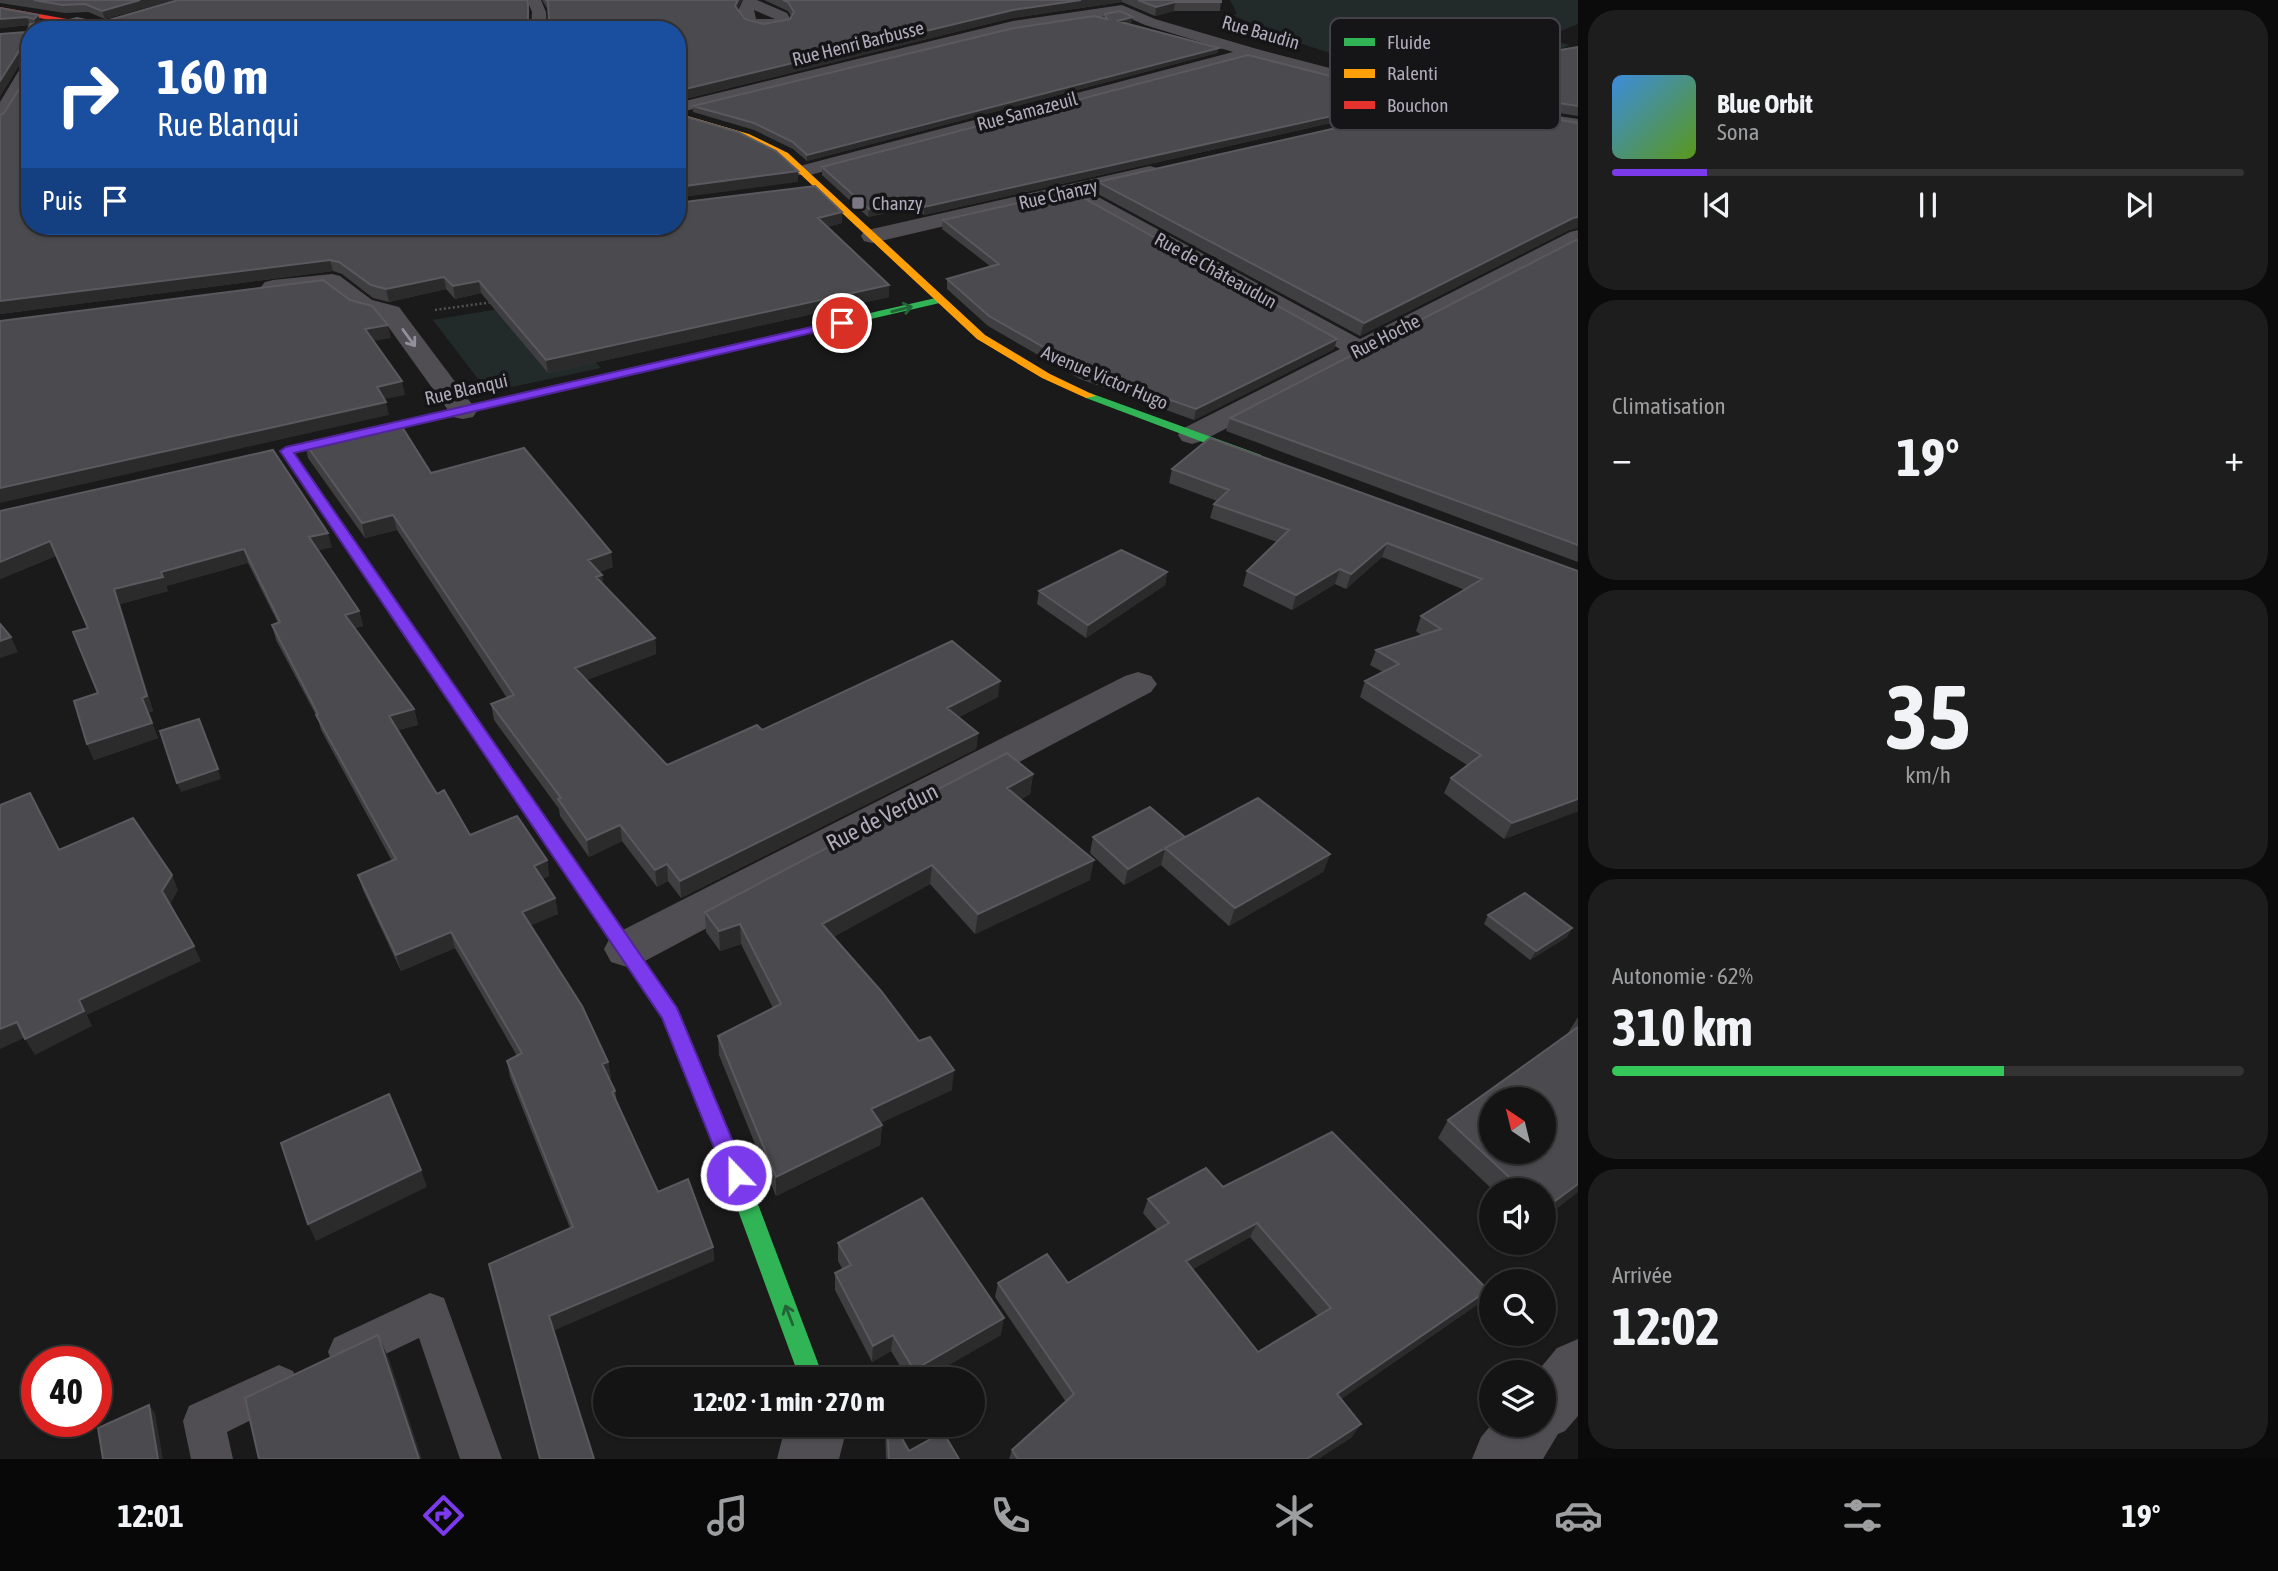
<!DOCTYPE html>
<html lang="fr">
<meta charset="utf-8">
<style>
body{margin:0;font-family:"Asap Condensed",sans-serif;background:#1d1d1d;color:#f1f3f6;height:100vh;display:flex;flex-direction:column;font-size:26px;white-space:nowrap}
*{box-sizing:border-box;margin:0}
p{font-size:23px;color:#9d9ea0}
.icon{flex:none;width:38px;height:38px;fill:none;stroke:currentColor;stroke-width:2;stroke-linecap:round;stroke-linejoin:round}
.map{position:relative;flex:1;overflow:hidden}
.panel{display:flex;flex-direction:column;gap:10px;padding:10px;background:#0b0b0b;width:700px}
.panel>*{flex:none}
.guide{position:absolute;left:21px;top:21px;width:665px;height:214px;border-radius:28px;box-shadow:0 2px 5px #0004,0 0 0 2px #333334;background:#1a4fa0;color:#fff;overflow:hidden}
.needle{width:46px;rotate:325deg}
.buttons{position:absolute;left:1479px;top:1087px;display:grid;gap:14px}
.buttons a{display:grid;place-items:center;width:77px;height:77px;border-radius:50%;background:#141414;box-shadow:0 2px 5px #0004,0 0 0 2px #333334;font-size:35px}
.speed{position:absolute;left:21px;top:1346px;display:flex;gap:14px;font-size:35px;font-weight:700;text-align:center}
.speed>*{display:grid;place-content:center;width:91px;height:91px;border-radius:50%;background:#141414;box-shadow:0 2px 5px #0004,0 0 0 2px #333334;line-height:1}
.speed .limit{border:10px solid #d22;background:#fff;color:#111}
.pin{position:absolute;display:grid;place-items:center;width:60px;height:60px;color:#fff;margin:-30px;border:4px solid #fff;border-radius:50%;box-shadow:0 2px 7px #0007}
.me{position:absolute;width:77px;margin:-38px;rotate:338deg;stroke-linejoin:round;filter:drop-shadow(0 0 5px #0008)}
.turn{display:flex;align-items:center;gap:24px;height:147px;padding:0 21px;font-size:32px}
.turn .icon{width:91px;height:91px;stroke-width:2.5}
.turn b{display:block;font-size:49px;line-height:60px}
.then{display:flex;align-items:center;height:66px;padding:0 21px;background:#0003;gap:14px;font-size:26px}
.big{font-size:52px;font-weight:700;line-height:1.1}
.panel .widget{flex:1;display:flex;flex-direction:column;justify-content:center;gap:10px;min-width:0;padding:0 24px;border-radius:28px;background:#1d1d1d}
.panel .dial{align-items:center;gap:0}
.dial b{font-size:91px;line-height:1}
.song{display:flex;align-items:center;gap:21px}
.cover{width:84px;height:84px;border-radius:10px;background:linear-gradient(135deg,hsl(210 70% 55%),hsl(90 70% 35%))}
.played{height:7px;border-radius:4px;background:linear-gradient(90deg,#7c3aed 15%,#333334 15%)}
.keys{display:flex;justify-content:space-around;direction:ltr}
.heat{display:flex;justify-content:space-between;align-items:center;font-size:38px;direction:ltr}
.charge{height:10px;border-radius:5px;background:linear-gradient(90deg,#34c759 62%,#333334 0)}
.trip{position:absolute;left:593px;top:1367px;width:392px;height:70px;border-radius:35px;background:#141414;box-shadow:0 2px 5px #0004,0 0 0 2px #333334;font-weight:700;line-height:70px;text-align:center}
.dock{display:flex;height:112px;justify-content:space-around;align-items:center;background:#080808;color:#9d9ea0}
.dock .icon{width:49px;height:49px}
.dock .selected{color:#7c3aed}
.dock b{font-size:32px;color:#f1f3f6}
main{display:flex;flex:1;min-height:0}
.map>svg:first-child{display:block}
</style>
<main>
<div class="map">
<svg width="1578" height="1459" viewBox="0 0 1578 1459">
<rect width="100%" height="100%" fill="#1a1a1a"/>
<!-- green -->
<path fill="#232b2a" d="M1230,0H1578V24L1543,38L1570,45L1467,90L1412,81L1273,34L1233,15L1237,14Z
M539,302L601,368L488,392L433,320Z"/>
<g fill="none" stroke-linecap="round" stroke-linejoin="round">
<!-- path -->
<path stroke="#515055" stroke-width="2.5" stroke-dasharray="2 2.5" stroke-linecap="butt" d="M435,310L493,302"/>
<!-- lane -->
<path fill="#504e53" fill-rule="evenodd" d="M430,1293L444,1298L502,1459H460L419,1338L348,1372L334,1366L328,1352L334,1338Z
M279,1365L293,1371L299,1385L293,1399L227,1432L233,1459H191L183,1421L189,1406Z"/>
<!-- street -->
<path fill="#504e53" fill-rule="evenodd" d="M527,0H541L546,12L547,30H531L532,12Z
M743,0H757L787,13L792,22L789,25L764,30L746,25L737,13ZM754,10L775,19H756Z
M1122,5L1155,19L1257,49L1449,99L1578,119V131L1448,109L1251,57L810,175H796L793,171L796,167L1233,52L1145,25L1120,14L1013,31L677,113V103L1013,21Z
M30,61V81L7,121L0,123V102L24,62Z
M1150,166L1157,168L1160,172L1157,176L1089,192L1360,339L1570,232L1578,230V246L1202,441L1192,444L1182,441L1178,435L1182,429L1340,349L1069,197L872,243L864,241L861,236L864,231L872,229Z
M332,274L340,276L372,300L399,307L477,411L473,417L463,419L453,417L382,318L354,310L327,289L273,294L265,292L261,287L265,282L273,280Z
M1138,672L1151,676L1157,684L1151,692L643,962L627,967L611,962L604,949L611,936L1125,676Z
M1578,1339V1416L1565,1431L1558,1434L1543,1459H1472L1481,1437L1492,1424H1544V1372H1537L1557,1348Z
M786,1424H848L839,1459H777Z"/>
<!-- fast -->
<path fill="#30b455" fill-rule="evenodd" d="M940,297L944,298V302L350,440L344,436L350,432Z
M1090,393L1261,455L1263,458L1257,462L1253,461L1086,398L1084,396Z
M286,447L290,448L510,767L512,771L510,775H498L280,451Z
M699,1075L706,1078L709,1084L747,1175L824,1379H800L725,1175L689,1084L692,1078Z"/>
<!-- slow -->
<path fill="#ff9f0a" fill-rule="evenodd" d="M677,113L749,134L788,153L985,335L1050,374L1096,396L1086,398L1042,378L977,339L782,157L743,138L677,117Z
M504,765L510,767L677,1008L709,1084L706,1090L699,1093L692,1090L662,1018L498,775L496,771L498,767Z"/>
<!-- jam -->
<path fill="#e5322d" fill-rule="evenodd" d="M0,7L67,19L70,21L67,23L0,11Z"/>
</g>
<!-- wall -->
<path fill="#3f3e41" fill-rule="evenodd" d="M0,0H173L105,19L88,12L65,13L0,3Z
M542,0H742L737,9L745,19L763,24L790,19L791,16L788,11L764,0H1221L1220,11H1174L1155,16L1122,2L1012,18L677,101V30L30,226L545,230L842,212V223L827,227L889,297L548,373L481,293L455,299L446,289L389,302L373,298L342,274L333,271L0,314V115L4,113L29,73V59L22,61L29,25L0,28V8L38,15L41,24L99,23L528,4L529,23L546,24L549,21L548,10Z
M1105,14L1132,22L1127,24L1219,48L1217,53L807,161L793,149L754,130L693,112V106L1104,18Z
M1578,47V116L1450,96L1405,85L1408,75Z
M1361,89L1417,97L1415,104L924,215L913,207L868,217L822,175V167Z
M1578,123V228L1569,230L1360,336L1096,193L1098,182Z
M943,220L1337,339L1334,349L1194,420L1080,379L988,326L947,289V279L990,266L942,229Z
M1578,239V562L1226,431L1230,418Z
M305,443L431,473L613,567L599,572L602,575L603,584L655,638L656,654L586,680L667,765L762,730L998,697L959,717L978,733L976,749L681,898L668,881L657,887L622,841L589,857L560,816L559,809L494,720L491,704L507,698L397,530L365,538L308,458Z
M1172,469L1578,571V811L1504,839L1444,793L1451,778L1467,765L1360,697L1365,681L1383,672L1370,665L1376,650L1421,635L1416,631L1421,616L1465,590L1382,557L1346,589L1335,584L1292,610L1243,586L1247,571L1277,542L1210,518L1214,504L1217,501L1169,483Z
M0,511L332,547L318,550L359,611L363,626L355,628L414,709L418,725L398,730L437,794L470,835L547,860L549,876L542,879L555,898L558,914L530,925L608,1062L611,1078H609L615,1091L617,1102L658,1192L713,1247L714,1261L489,1264L570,1228L510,1077L507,1061L517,1056L455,948L401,971L363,890L358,875L392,861L321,730L318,719L276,640L272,625L278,623L248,563L166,586L168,591L120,604L153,711L148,713L158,738L94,760L87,744L98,693L87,628L56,556L0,579Z
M1167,572L1165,585L1086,638L1037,604L1039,591Z
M1033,774L1030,794L1021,799L1090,880L975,934L930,884L833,937L952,1090L880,1123L882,1125L880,1145L776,1196L719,1055L718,1036L773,1008L741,944L720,951L706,932L705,912Z
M1093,837H1185L1330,854L1323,872L1229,926L1161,865L1124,885L1090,853Z
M1488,915L1572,928L1567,937L1530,960L1484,924Z
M1578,1017V1192L1544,1218V1190H1493L1438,1138L1448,1120L1569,1033H1568Z
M1223,1187L1478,1304L1341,1399L1352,1437L1318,1459H1009L1012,1450L1066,1402L995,1297L998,1283H1068L1157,1230L1143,1213L1148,1199ZM1250,1237L1318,1316L1258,1352L1193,1269Z
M838,1243L1001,1335L924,1379H908L891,1351L872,1362L835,1290V1273L843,1270L838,1261Z
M885,1424H894L909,1451L959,1459H886Z"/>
<!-- shaded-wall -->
<path fill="#2b2b2c" d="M140,0H173L105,19L102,11Z
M738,0H742L735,15V6Z
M1081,0H1122V2L1012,18L677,101V91L1013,10Z
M1175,2L1174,11L1155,16L1156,7Z
M38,15L41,24L37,28L34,19Z
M27,17L30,25L0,28V19Z
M1133,17L1132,22L1116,27L1117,21Z
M1219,48L1217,53L807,161V155Z
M29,50L30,59L22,61L0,97V81L19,51Z
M1417,97L1415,104L924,215V207Z
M798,171V182L677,198V187Z
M914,199L913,207L868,217L869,209Z
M842,212V223L818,229V218Z
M1578,217V228L1569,230L1360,336L1364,323L1573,218Z
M330,260L333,271L0,314V301Z
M444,277L446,289L389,302L386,289Z
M479,281L481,293L455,299L453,286Z
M889,285V297L548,373L546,360Z
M388,325L391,338L368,342L365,329Z
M1337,339L1334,349L1194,420L1196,409Z
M402,381L405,395L380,400L377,387Z
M386,402L389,415L0,503V488Z
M393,515L397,530L365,538L362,523Z
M328,533L332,547L313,552L309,537Z
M50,541L56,556L0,579V562Z
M1387,543L1382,557L1346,589L1351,574Z
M244,549L248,563L166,586L161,572Z
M611,552L613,567L590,575L588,560Z
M1340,569L1335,584L1292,610L1296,595Z
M1167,572L1165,585L1086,638L1088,625Z
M602,575L604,590L596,577Z
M163,577L168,591L120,604L153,711L148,713L158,738L94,760L87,744L142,698L114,589Z
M359,611L363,626L349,630L345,615Z
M11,637L18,652L0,658V641Z
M655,638L656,654L577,684L575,668Z
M1000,681L998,697L946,724L947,708Z
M414,709L418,725L393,731L389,716Z
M978,733L976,749L681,898L680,881Z
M218,769L221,779L181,792L177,783Z
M1033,774L1030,794L1005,807L1007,788Z
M1578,799V811L1504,839L1512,823Z
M620,825L622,841L589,857L587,840Z
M1165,849L1161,865L1124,885L1128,869Z
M1330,854L1323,872L1229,926L1235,908Z
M547,860L549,876L536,882L534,866Z
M1094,860L1090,880L975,934L978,914Z
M667,864L668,881L657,887L655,870Z
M932,865L930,884L821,944L822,924Z
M172,875L178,890L169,906L162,891Z
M555,898L558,914L525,928L522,912Z
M740,924L741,944L720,951L719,931Z
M1572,928L1567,937L1530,960L1536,951Z
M451,932L455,948L401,971L396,955Z
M194,946L201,961L87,1015L92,1026L35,1055L25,1039L79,1000Z
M17,1022L26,1037L0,1049V1029Z
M608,1062L611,1078L605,1080L602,1064Z
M954,1070L952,1090L870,1128L871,1109Z
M882,1125L880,1145L776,1196V1177Z
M421,1170L427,1187L316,1241L308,1224Z
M1578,1184V1192L1544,1218V1210Z
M1257,1223L1250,1237L1181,1276L1186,1261Z
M713,1247L714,1261L553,1331L549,1316Z
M1488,1290L1478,1304L1328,1408L1337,1394Z
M1004,1318L1001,1335L924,1379H913L914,1370Z
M378,1335L389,1359L422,1459H419Z
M893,1335L891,1351L872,1362L873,1346Z
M149,1405L155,1413L163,1459H158Z
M1361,1424L1352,1437L1318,1459H1307Z"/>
<!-- building -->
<path fill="#4b4a4e" stroke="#5b595f" stroke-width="2" fill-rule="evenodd" d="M34,0H140L102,11L85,4L62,5Z
M178,0H527L528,4V23L546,24L549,21L548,2L546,0H738L735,6L745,19L763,24L790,19L794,12L788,2L783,0H1081L1013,10L677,91V30H30V226H531L545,230L573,226H677V203L815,186L842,212L818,218L889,285L546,360L479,281L453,286L444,277L386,289L371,285L339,262L330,260L0,301V115L4,113L29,73V50L19,51L0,81V34L27,32L30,24H54L77,18L99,23Z
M1138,0H1221V2H1175L1156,7Z
M0,8L38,15L34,19L27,17L0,19Z
M1120,11L1133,17L1117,21L1219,48L807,155L793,142L754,123L693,106L1014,28L1094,16L1107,19L1105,14Z
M1578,47V106L1453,87L1408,75Z
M1248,55L1362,84L1361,89L1375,86L1417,97L924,207L914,199L869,209L822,167Z
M1451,102L1578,123V217L1573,218L1364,323L1098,182Z
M677,114L738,132L776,151L798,171L677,187Z
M1071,191L1337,339L1196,409L1082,369L989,316L947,279L999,264L943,220Z
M1578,239V545L1230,418Z
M323,280L350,300L372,306L388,325L365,329L402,381L377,387L386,402L0,488V321Z
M399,422L431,473L524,448L611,552L588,560L602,575L596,577L655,638L575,668L667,765L757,725L762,730L952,641L1000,681L947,708L978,733L680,881L667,864L655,870L620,825L587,840L558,799L561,798L491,704L514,695L393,515L362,523L305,443Z
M1210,438L1578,571V799L1512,823L1451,778L1481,755L1365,681L1399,664L1376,650L1441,629L1421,616L1482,579L1387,543L1351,574L1340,569L1296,595L1247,571L1289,530L1214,504L1229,490L1172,469Z
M273,450L328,533L309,537L359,611L345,615L414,709L389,716L437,794L444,790L470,835L517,816L547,860L534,866L555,898L522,912L582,1006L608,1062L602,1064L615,1091L612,1092L658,1192L688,1179L713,1247L549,1316L594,1459H540L489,1264L573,1227L507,1061L522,1053L451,932L396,955L358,875L396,859L316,715L318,714L272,625L280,622L244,549L161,572L163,577L114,589L147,696L142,698L152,723L87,744L74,701L98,693L73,632L88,628L50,541L0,562V511Z
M1121,550L1167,572L1088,625L1039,591Z
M0,624L11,637L0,641Z
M199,719L218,769L177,783L160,731Z
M1007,753L1033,774L1007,788L1094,860L978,914L932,865L822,924L881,991L919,1041L930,1037L954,1070L871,1109L882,1125L776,1177L718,1036L781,1004L740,924L719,931L705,912Z
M30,793L59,850L133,818L172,875L162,891L194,946L79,1000L84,1011L25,1039L17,1022L0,1029V805Z
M1258,798L1330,854L1235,908L1165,848Z
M1150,807L1185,837L1128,869L1093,837Z
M1525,893L1572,928L1536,951L1488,915Z
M1578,1027V1184L1544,1209V1190H1523L1448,1120ZM1491,1099H1544V1152H1491Z
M389,1094L421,1170L308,1224L281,1143Z
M1332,1132L1488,1290L1337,1394L1361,1424L1307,1459H1018L1012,1450L1074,1394L998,1283L1047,1254L1068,1283L1169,1223L1148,1199L1206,1168L1223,1187ZM1257,1223L1331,1308L1258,1352L1186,1261Z
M922,1198L1004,1318L914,1370L893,1335L873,1346L835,1273L851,1265L838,1243Z
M378,1335L419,1459H259L245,1398Z
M149,1405L158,1459H103L98,1428Z
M887,1424H894L909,1451L943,1432L959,1459H889Z"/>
<!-- one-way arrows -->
<defs><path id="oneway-shaft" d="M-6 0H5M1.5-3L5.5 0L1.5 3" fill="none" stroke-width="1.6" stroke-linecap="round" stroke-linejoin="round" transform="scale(1.75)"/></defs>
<g stroke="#226436">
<use href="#oneway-shaft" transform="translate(902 309) rotate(-14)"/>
<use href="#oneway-shaft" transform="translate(789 1315) rotate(-111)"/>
</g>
<use stroke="#938f9c" href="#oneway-shaft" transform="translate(409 338) rotate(54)"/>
<!-- route -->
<path fill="#7c3aed" stroke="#51269a" stroke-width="2" d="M842,320H846V325L294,453L677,1008L747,1175L744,1182L736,1185L729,1182L725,1175L662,1018L280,451L286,447Z"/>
<!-- markers -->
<rect fill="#7c7883" stroke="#151416" stroke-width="2.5" x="851" y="196" width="14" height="14" rx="3.5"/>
<g text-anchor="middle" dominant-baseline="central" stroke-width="7" stroke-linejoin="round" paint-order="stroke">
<!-- far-street labels -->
<g font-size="19" fill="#b0abbb" stroke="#151416">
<text transform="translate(1261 32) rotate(16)">Rue Baudin</text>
<text transform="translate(858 43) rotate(-14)">Rue Henri Barbusse</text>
<text transform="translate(1027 111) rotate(-15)">Rue Samazeuil</text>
<text transform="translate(1058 194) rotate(-13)">Rue Chanzy</text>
<text transform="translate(1216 270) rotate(29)">Rue de Châteaudun</text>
<text transform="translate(1385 336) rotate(-27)">Rue Hoche</text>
<text transform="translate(1105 377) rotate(23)">Avenue Victor Hugo</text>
<text transform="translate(466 389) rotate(-13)">Rue Blanqui</text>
</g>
<!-- far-poi labels -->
<g font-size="19" fill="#b0abbb" stroke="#151416" text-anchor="start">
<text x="872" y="203">Chanzy</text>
</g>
<!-- street labels -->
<g font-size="23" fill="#b0abbb" stroke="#151416">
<text transform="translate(882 817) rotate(-27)">Rue de Verdun</text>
</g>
</g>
<!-- legend -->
<rect x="1330" y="18" width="230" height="112" rx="10" fill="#151416" stroke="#444148" stroke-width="2"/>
<rect x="1344" y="38" width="31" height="8" fill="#30b455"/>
<rect x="1344" y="69" width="31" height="9" fill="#ff9f0a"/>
<rect x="1344" y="101" width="31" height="8" fill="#e5322d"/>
<g font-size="19" fill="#b0abbb">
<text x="1387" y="49">Fluide</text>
<text x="1387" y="80">Ralenti</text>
<text x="1387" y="112">Bouchon</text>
</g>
</svg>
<div class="buttons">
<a><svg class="needle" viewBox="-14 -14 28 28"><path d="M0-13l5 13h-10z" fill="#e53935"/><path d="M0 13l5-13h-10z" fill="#9d9ea0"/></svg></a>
<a><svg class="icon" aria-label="sound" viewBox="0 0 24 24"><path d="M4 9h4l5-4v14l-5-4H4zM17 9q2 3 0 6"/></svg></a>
<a><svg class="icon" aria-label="search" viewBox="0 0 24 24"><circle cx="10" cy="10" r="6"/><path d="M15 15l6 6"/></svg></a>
<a><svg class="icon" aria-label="layers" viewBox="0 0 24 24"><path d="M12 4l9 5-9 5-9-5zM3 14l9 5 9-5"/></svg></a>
</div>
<div class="speed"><div class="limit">40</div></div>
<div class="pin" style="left:842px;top:323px;background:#d93025"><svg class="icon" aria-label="arrive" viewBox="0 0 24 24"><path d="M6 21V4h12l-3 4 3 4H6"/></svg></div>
<svg class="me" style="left:736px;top:1175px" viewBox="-20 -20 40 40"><circle r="17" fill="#7c3aed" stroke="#fff" stroke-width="3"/><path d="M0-11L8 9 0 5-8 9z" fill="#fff"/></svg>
<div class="trip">12:02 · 1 min · 270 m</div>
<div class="guide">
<div class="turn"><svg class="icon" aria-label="right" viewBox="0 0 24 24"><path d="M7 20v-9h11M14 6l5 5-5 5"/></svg><div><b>160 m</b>Rue Blanqui</div></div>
<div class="then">Puis<svg class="icon" aria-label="arrive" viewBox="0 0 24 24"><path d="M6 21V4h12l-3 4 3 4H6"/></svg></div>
</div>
</div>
<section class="panel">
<div class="widget">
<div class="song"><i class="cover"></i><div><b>Blue Orbit</b><p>Sona</p></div></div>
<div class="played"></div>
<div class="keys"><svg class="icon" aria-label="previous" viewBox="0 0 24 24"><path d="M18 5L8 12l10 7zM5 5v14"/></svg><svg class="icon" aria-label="pause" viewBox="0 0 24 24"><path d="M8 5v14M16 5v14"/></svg><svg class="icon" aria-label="next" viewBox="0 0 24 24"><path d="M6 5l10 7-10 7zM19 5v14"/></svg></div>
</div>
<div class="widget"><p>Climatisation</p>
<div class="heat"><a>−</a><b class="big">19°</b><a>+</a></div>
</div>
<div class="widget dial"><b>35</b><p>km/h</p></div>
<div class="widget"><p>Autonomie · 62%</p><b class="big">310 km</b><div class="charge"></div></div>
<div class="widget"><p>Arrivée</p><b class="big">12:02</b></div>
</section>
</main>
<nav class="dock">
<b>12:01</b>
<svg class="icon selected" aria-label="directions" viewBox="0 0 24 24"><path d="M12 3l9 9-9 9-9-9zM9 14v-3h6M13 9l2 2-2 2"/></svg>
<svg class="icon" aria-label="music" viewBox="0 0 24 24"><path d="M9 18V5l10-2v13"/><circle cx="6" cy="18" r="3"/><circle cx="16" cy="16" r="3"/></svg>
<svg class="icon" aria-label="phone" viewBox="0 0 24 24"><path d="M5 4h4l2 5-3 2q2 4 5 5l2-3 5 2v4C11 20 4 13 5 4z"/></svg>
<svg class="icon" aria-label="climate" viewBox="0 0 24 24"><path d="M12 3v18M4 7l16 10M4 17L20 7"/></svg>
<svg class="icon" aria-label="car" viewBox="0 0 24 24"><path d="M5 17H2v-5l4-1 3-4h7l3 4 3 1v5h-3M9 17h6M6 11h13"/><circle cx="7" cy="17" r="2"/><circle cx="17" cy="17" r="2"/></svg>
<svg class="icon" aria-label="filters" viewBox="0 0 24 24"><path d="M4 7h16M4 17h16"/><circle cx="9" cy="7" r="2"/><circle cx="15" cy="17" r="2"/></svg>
<b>19°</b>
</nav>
